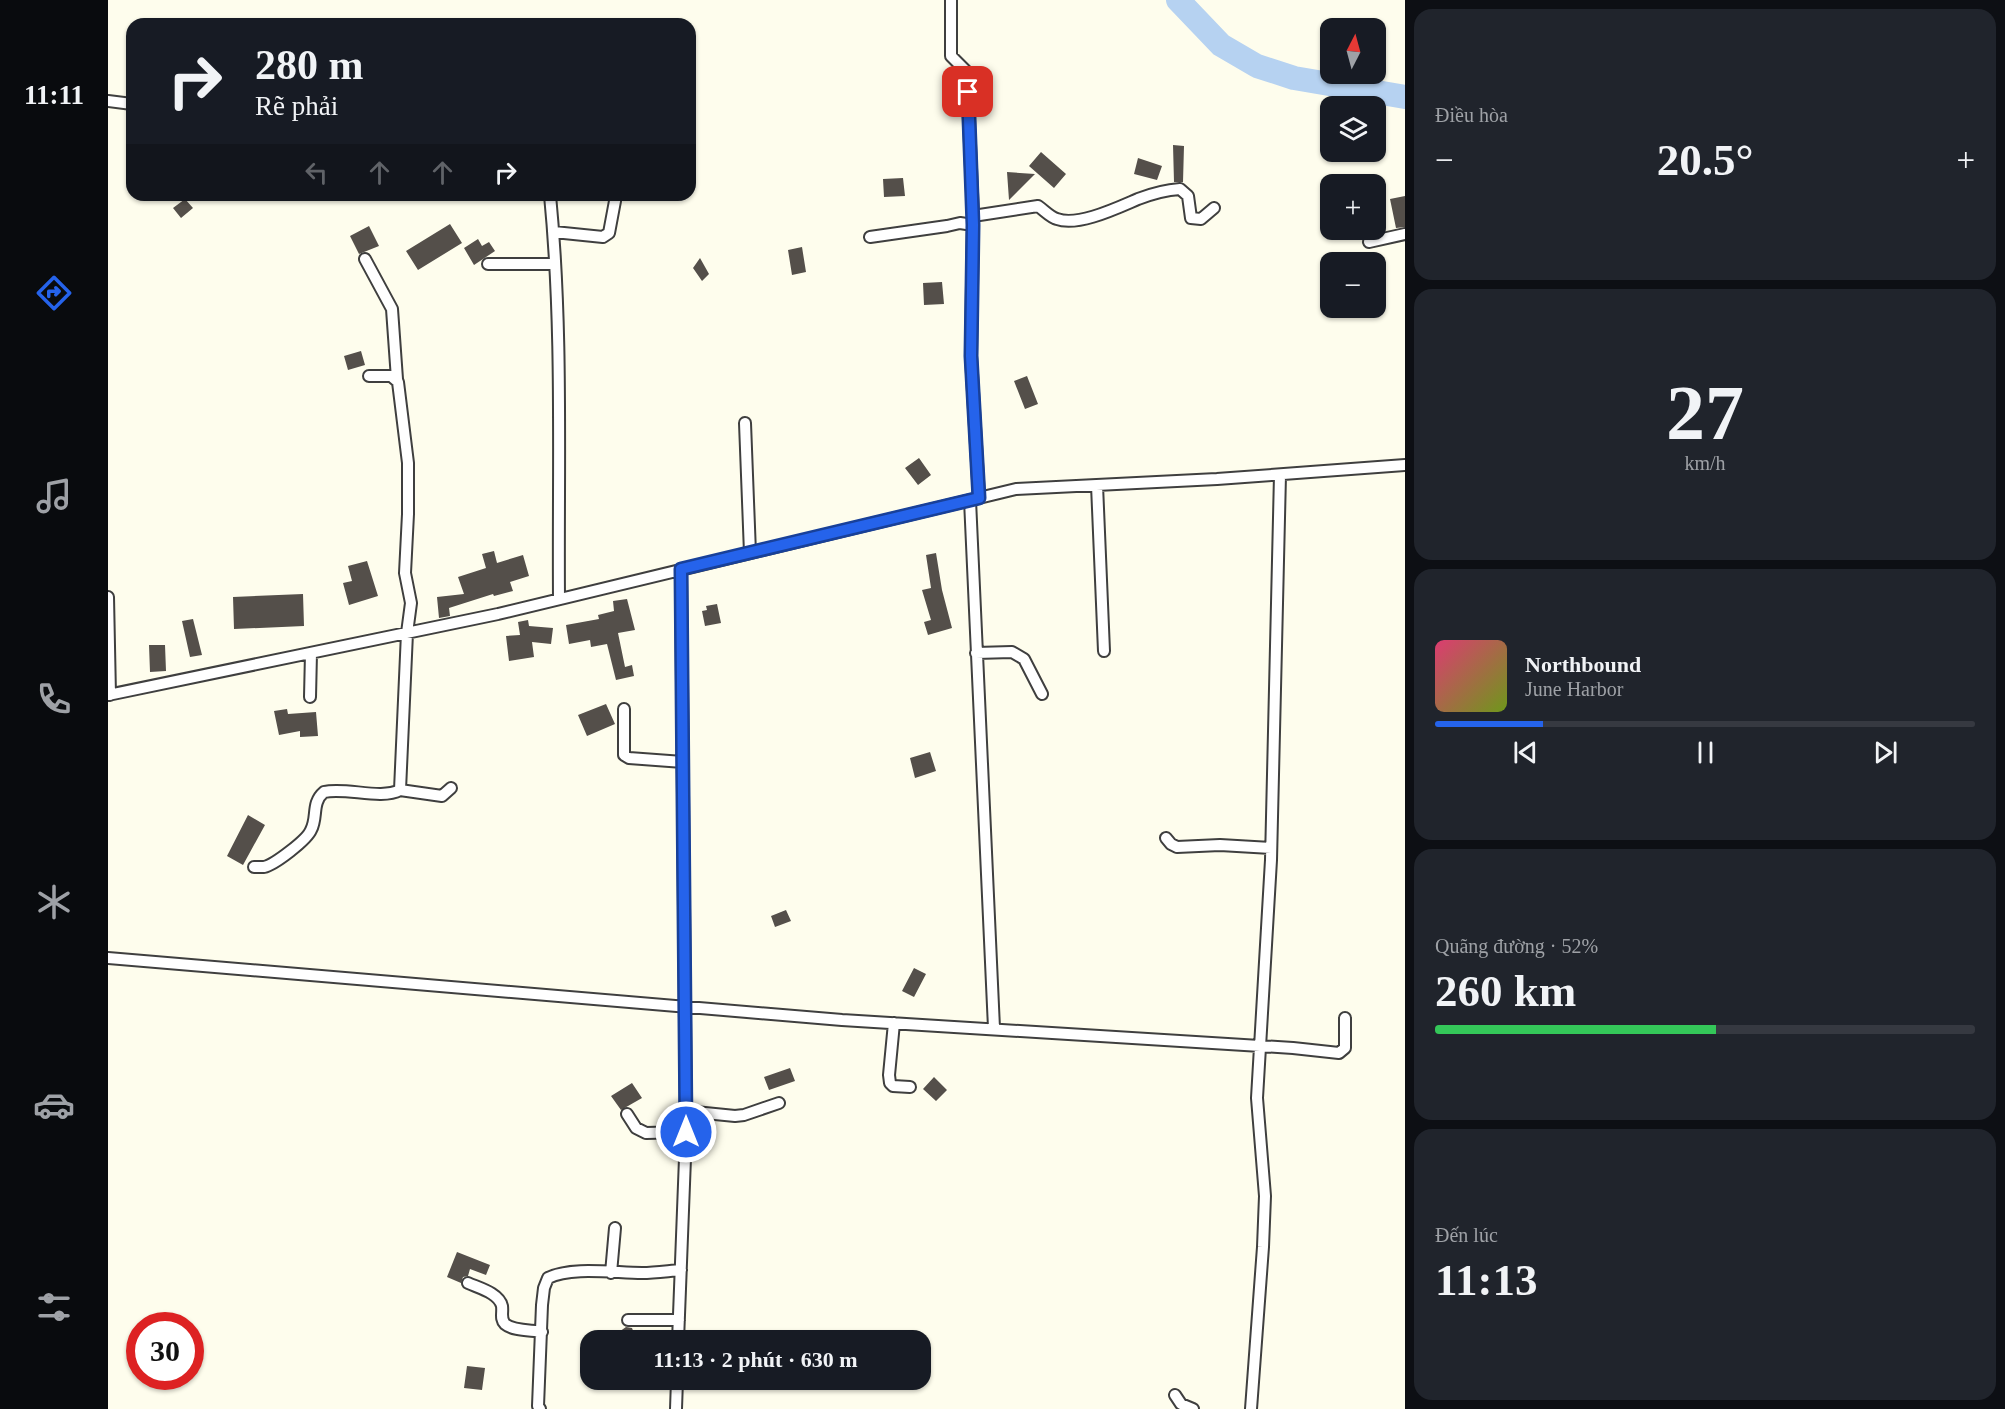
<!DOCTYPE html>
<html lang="vi">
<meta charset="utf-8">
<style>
body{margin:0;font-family:"Times New Roman",serif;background:#20242c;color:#f1f3f6;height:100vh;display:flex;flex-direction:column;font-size:22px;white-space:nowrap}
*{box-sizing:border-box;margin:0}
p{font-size:20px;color:#9ea1a6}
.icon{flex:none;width:33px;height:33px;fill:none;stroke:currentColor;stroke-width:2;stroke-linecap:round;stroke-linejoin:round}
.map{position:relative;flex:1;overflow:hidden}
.drawer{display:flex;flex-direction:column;gap:9px;padding:9px;background:#0d0f14;width:600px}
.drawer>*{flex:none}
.guide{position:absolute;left:18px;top:18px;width:570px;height:183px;border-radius:18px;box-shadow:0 2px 4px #0004;background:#171b24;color:#f1f3f6;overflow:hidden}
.needle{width:39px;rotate:6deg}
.buttons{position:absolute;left:1212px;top:18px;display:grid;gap:12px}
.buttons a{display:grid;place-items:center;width:66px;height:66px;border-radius:12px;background:#171b24;box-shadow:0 2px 4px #0004;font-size:30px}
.speed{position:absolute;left:18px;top:1312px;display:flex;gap:12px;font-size:30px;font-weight:700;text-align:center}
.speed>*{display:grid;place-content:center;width:78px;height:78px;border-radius:50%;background:#171b24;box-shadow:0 2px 4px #0004;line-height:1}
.speed .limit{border:9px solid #d22;background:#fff;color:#111}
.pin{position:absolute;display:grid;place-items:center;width:51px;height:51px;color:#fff;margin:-26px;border-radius:12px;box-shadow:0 3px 9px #0006}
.me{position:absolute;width:66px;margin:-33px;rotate:0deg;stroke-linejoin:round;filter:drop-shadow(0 0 4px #0008)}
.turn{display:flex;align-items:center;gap:21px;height:126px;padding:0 30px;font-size:27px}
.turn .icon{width:78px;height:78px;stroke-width:2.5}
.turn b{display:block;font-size:42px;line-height:51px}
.lanes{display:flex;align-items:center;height:57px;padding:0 30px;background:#0003;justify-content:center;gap:30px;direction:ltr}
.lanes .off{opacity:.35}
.big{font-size:45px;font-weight:600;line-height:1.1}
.drawer .card{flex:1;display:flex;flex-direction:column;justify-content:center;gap:9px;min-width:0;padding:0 21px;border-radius:18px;background:#20242c}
.drawer .dial{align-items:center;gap:0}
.dial b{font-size:78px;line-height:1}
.song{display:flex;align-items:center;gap:18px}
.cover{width:72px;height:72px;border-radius:9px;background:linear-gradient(135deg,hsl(340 70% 55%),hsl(80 70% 35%))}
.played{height:6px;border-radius:3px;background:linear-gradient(90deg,#2563eb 20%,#363941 20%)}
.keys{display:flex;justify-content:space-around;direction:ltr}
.heat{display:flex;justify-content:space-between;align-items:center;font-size:33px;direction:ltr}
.charge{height:9px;border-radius:4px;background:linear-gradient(90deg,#34c759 52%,#363941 0)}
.trip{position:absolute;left:472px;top:1330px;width:351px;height:60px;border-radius:18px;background:#171b24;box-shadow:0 2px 4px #0004;font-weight:600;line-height:60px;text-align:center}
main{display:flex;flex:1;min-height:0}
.menu{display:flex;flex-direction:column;width:108px;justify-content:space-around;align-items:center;background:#090b0e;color:#9ea1a6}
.menu .icon{width:42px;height:42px}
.menu .current{color:#2563eb}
.menu b{font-size:27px;color:#f1f3f6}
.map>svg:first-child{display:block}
</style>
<main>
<nav class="menu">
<b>11:11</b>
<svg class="icon current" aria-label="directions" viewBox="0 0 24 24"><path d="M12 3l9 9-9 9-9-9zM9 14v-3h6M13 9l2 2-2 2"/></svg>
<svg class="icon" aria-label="music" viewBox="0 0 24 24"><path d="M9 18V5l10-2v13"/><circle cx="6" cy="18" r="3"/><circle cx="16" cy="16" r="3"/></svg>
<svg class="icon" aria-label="phone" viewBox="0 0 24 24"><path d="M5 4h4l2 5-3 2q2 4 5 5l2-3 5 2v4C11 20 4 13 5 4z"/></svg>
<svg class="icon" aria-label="climate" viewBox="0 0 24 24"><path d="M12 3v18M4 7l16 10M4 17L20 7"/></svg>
<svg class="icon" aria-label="car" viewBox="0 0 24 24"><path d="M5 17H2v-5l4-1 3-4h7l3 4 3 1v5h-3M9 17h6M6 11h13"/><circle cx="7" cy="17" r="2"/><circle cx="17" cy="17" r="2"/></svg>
<svg class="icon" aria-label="filters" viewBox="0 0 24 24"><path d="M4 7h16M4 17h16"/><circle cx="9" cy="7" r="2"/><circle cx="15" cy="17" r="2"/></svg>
</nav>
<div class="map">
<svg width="1297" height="1409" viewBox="0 0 1297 1409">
<rect width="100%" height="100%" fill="#fefded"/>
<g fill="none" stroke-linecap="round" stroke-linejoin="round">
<!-- river -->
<path stroke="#b6d2f1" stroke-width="24" d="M1070,0L1113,45L1149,66L1186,78L1297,97"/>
</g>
<!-- building -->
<path fill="#544f4a" d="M1065,145L1076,146L1075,182H1066Z
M933,152L958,174L946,188L921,166Z
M1030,158L1054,166L1049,180L1026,174Z
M899,172L927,174L901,200Z
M795,178L797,196L776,197L775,179Z
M1297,196V227L1288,228L1282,199Z
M77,199L85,208L73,218L65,208Z
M342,224L354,243L310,270L298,251Z
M261,226L271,246L251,254L242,236Z
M370,239L374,246L381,242L387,251L366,265L356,248Z
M694,247L698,272L684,275L680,250Z
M592,258L601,274L594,281L585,268Z
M834,282L836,304L816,305L815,283Z
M253,351L257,365L240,370L236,356Z
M919,376L930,404L917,409L906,381Z
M811,458L823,475L810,485L797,468Z
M386,551L389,563L415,555L421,576L402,582L405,591L386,596L385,594L341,608L342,616L331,618L329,597L356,594L350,577L378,568L374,554Z
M828,553L834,590L844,628L820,635L816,622L823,620L814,590L823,588L818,555Z
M259,561L270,596L241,605L235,583L244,581L240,566Z
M195,594L196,626L126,629L125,597Z
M519,599L527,630L510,633L517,667L524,665L526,676L508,680L499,644L483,647L482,640L461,644L458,625L491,619L490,615L506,611L505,601Z
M609,604L613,623L597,626L594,611L599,610L598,606Z
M85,619L94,655L82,657L74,621Z
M420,620L421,626L445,628L443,644L424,642L426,657L401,661L398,636L412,635L410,622Z
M41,645H57L58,671L42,672Z
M498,704L507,724L479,736L470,715Z
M179,709L180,714L208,712L210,736L192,737V731L171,735L166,711Z
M822,752L828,771L807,778L802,758Z
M140,815L157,825L135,865L119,856Z
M678,910L683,921L667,927L663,916Z
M806,968L818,974L806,997L794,991Z
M682,1068L687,1081L661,1090L656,1077Z
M826,1077L839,1090L828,1101L815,1089Z
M524,1083L534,1098L513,1110L503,1096Z
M349,1252L382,1265L378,1275L362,1269L360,1276L355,1277L353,1283L339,1277Z
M518,1327L524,1328L529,1341H498Z
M359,1366L377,1368L374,1390L356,1388Z"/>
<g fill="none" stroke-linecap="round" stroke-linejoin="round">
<!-- minor casing -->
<g stroke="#3f3f3f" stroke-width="14">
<path id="minor" d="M843,0V56L859,72L865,216L863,356L871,498
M0,101L24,104
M442,195C455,329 450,465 451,599
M865,216L930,206C936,210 942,217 949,219C970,227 1011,207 1030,199C1043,194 1058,190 1072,189L1080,196L1083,218L1093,219L1106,208
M446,232L495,237L501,233L507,201
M762,237L839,226L852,223L865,225
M1261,242L1297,234
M257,259L284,309L289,379
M380,264H447
M637,423L642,553
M989,485L996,651
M862,500L886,1028
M0,597L2,695
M868,653L904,652L916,659L934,694
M0,695L390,614L908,489L1109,479L1297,465
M202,697L203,653
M516,709V755L521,758L575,762
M292,790L334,796L343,788
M1058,838L1063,844L1069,847L1112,845L1163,848
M146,867C149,867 152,867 156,867C166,865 199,840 203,830C210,817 203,803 216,792C238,787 273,800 292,790L299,633L303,603L297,573L300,514V463L290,382L283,376H261
M0,958L734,1020L1185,1048L1231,1053L1237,1048V1018
M786,1023L781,1075L782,1083L785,1086L802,1087
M577,1111L627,1116L636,1115L671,1103
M519,1114L528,1128L538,1133L578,1132
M503,1273L507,1228
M360,1283C371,1288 391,1293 394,1306C395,1313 392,1319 397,1324C405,1331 424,1330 434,1332
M520,1320H571
M570,1341L578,1132L573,569
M1067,1395L1073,1404L1085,1409
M432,1409L430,1406L434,1305L436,1288L440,1278C463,1266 507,1273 534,1273C547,1273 560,1271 573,1270
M568,1409L569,1380
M1143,1409L1155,1247L1157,1196L1149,1098L1163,860L1172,475"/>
</g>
<!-- minor -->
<use href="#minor" stroke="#fff" stroke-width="10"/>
</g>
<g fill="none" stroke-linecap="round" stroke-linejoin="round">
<!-- route casing -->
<g stroke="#184099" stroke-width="15">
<path id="route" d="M578,1132L573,569L871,498L863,356L865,225L860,92"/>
</g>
<!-- route -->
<use href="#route" stroke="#2563eb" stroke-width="10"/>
</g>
</svg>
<div class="buttons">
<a><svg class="needle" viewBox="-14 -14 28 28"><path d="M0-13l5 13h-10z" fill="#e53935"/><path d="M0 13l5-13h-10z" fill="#9ea1a6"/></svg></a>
<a><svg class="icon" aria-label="layers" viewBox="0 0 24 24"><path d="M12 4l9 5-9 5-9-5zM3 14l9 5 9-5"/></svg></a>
<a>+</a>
<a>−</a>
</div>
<div class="speed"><div class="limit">30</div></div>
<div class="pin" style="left:860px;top:92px;background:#d93025"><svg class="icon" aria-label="arrive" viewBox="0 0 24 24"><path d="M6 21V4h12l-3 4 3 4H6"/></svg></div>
<svg class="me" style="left:578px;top:1132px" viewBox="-20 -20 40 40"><circle r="17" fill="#2563eb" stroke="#fff" stroke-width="3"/><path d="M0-11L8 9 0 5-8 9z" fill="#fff"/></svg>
<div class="trip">11:13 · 2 phút · 630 m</div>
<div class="guide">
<div class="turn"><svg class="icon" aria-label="right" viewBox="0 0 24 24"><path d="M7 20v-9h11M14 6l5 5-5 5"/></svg><div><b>280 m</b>Rẽ phải</div></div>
<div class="lanes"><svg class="icon off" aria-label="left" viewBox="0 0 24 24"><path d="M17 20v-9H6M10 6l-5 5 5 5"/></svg><svg class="icon off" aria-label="ahead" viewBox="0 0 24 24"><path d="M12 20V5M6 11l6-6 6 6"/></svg><svg class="icon off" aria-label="ahead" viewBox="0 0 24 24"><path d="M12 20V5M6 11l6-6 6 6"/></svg><svg class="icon" aria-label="right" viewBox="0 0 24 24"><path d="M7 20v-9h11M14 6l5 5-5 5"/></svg></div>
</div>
</div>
<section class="drawer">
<div class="card"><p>Điều hòa</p>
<div class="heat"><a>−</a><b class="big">20.5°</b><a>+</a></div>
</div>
<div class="card dial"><b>27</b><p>km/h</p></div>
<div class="card">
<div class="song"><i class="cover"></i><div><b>Northbound</b><p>June Harbor</p></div></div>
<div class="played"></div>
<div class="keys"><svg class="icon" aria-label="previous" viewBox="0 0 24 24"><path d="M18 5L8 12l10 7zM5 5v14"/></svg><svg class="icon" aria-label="pause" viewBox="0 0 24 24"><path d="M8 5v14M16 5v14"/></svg><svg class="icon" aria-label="next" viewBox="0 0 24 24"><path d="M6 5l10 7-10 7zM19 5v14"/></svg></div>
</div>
<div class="card"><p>Quãng đường · 52%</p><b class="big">260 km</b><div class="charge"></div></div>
<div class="card"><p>Đến lúc</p><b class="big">11:13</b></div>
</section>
</main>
